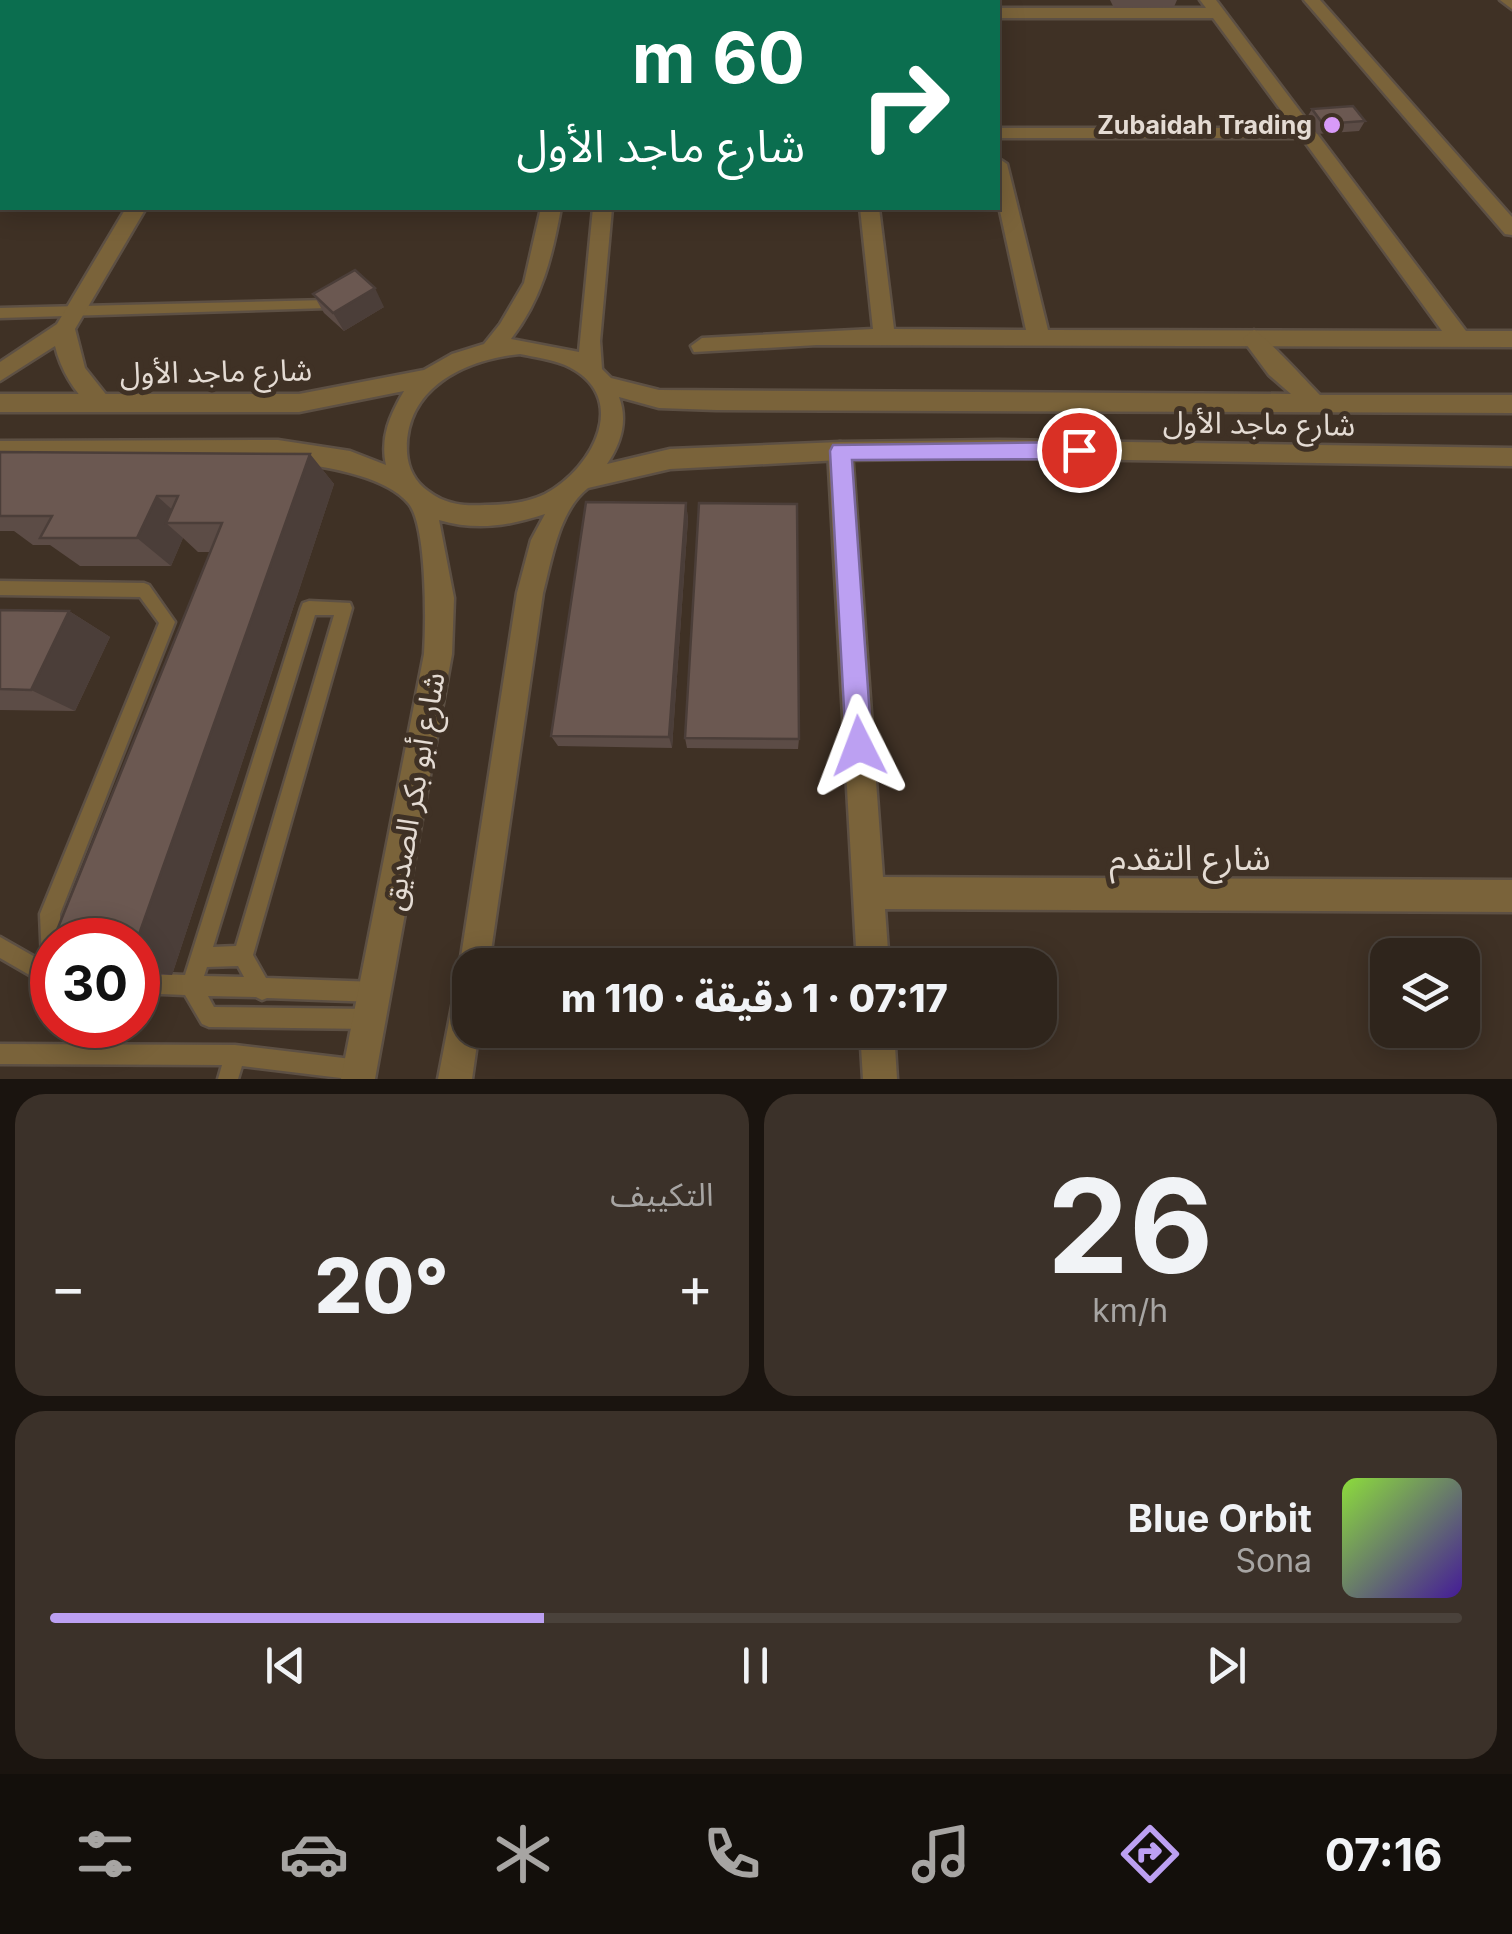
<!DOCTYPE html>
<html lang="ar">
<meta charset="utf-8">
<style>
body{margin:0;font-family:Inter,"Noto Sans Arabic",sans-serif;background:#3b3129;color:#f1f3f6;direction:rtl;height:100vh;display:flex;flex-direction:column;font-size:38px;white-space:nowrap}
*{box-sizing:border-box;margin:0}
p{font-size:32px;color:#a7a5a3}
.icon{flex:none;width:55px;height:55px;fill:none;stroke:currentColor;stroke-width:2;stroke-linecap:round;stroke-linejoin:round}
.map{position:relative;height:1079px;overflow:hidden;direction:ltr}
.details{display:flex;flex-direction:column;gap:15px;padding:15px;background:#1a140f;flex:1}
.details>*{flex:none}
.hud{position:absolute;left:0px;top:0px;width:1000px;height:210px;box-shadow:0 5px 25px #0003,0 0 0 2px #4a423b;direction:rtl;background:#0b6e4f;color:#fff;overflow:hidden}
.fabs{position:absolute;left:1370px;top:938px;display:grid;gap:20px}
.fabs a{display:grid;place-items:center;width:110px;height:110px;border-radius:20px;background:#2f251c;box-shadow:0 5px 25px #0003,0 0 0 2px #4a423b;font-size:50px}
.speed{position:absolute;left:30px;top:918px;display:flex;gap:20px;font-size:50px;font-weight:700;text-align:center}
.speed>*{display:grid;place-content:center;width:130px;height:130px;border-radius:50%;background:#2f251c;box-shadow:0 5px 25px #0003,0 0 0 2px #4a423b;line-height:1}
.speed .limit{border:15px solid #d22;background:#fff;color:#111}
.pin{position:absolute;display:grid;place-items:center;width:85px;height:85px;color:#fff;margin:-42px;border:5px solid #fff;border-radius:50%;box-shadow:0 2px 10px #0007}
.me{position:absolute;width:110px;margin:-55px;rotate:357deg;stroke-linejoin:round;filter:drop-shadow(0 0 8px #0008)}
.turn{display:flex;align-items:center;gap:35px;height:210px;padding:0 30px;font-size:45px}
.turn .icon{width:130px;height:130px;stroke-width:2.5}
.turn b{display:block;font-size:70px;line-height:85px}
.big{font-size:75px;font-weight:800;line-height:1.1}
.details .tile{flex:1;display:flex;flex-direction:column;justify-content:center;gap:15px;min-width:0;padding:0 35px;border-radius:30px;background:#3b3129}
.details .dial{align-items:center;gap:0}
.dial b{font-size:130px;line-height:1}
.song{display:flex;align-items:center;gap:30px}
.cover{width:120px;height:120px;border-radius:15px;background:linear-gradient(135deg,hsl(90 70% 55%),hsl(260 70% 35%))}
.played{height:10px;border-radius:5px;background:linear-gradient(90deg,#bca0f2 35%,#4a423b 35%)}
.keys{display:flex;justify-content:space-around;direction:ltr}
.heat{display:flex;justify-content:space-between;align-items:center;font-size:55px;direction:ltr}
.details .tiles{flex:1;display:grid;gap:15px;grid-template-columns:1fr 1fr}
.tile:last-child{grid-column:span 2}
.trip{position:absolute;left:452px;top:948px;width:605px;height:100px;border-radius:30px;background:#2f251c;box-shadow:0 5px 25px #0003,0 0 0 2px #4a423b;font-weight:800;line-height:100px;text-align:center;direction:rtl}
.menu{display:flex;height:160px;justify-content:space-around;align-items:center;background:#130f0b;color:#a7a5a3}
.menu .icon{width:70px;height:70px}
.menu .active{color:#bca0f2}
.menu b{font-size:45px;color:#f1f3f6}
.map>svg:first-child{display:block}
</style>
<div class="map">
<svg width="1512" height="1079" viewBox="0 0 1512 1079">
<rect width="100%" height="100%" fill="#3f3125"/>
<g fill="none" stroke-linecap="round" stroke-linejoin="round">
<!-- service casing -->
<g stroke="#5d5044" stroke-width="5">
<path id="service" d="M328,300L334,304L328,308L0,318V308Z
M0,581L144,583L149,585L175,622L60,914V940H52V988L0,958V937L42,961L40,914L159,623L140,597L0,595Z
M309,601L350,603L352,608L253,955L266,978L376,982L383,985L386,992L383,999L376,1002L267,998L262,1000L256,997L208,996L214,1007L370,1009L377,1012L380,1019L377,1026L370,1029L209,1027L202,1024L185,995L138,993V973L185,975L301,608L303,603ZM315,615H334L236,946L213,947ZM238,966L244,977L204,976L207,967Z
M0,1044L235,1045L360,1060L367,1063L370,1070L367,1077L349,1079L242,1066L238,1079H218L222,1065L0,1064Z"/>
</g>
<!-- minor casing -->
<g stroke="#5d5044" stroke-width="5">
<path id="minor" d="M838,0H854V2H839Z
M950,0H966L967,2H952Z
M1200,0H1216L1466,331H1512V347L817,345L694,352L691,346L702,338L873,329L860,208H879L894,329L1026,330L998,202V158L1007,164L1048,330L1442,331L1302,138H998V128H1294L1213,18H998V8H1206Z
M1304,0H1320L1512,217V235L1505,234Z
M1500,0H1512V9Z
M2,6V18L0,19V7Z
M126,208H146L75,329L85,368L108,397L111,403L108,409H92C74,391 61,371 55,346L0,381V362L57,324Z
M840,442L848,444L852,451L883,877L1512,880V912L885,909L889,965H857L828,451L832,444Z
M860,1030H894L897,1079H863Z"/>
</g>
<!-- tertiary casing -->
<g stroke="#5d5044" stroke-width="5">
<path id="tertiary" d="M580,0H596V2H581Z
M541,208H561C552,257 542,299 511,339L579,352L593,208H612L600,341L602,369L611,378L659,390L1291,394L1269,375L1246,344L1243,338L1254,330C1262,333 1308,383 1320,395H1512V413L716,410L659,408L619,397C628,421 621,443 607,464L670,449L840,442L998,440L1512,448V466L998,458L840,460L670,469L588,488C559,510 552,559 543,593L489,965H470V1030H479L472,1079H438L459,970L517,593L531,540L545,514C509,526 476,531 439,520L454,598L452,654L375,1079H341L424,654C426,623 427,527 409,504C357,439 85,459 0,459V441L278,440L350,451L386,465C380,437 390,415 404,391L299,412H0V394H299L424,370L452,354L484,344L500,324L524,283ZM520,354C534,357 551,359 565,365C632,395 594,468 545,494C526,503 506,505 485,505C464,506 446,505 428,491C415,482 408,468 407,453C404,388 464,360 520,354Z"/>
</g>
<!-- service -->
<use href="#service" fill="#7a633a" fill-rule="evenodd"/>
<!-- minor -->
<use href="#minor" fill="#7a633a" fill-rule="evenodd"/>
<!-- tertiary -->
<use href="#tertiary" fill="#7a633a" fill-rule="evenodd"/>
</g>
<!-- wall -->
<path fill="#5c4c46" d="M1110,0H1177L1174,7L1114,8Z
M1312,109L1365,121L1359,131L1317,134L1306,119Z
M313,294L384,307L344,331L324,313Z
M0,452L310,454L334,484L172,975H138V940L210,552H198L183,538L171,566H80L50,545H33L14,531H0Z
M686,503L688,519L672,748L558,746L551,736Z
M0,610L69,611L110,637L75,711L0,710Z
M685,738L799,739L798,749L687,748Z"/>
<!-- shaded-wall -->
<path fill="#4b3e39" d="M375,288L384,307L344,331L333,313Z
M310,454L334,484L172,975L138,971L137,940Z
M157,496L187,523H166L183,538L171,566L137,538Z
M686,503L688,519L672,748L669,737Z
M69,611L110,637L75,711L31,690Z"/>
<!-- building -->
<path fill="#6b5851" stroke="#4b3e39" stroke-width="2.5" d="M1353,106L1365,121L1323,124L1312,109Z
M355,270L375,288L333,313L313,294Z
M0,452L310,454L137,940H53L222,523H166L178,496H157L137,538H40L52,516H0Z
M586,502L686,503L669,737L551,736Z
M699,503L797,504L799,739L685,738Z
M0,610L69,611L31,690L0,689Z
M52,942V969H41Z"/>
<!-- route -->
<path fill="#bca0f2" stroke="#7a689d" stroke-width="2.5" d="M1079,442L1089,450L1079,459L852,460L872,746L868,755L859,759L850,755L846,746L830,451L833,445Z"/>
<!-- markers -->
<circle fill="#d89af8" stroke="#3f3125" stroke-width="4" cx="1332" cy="125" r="10"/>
<g text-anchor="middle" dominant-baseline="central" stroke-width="10" stroke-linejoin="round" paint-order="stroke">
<!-- far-poi labels -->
<g font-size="25" font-weight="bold" fill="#e4dbd3" stroke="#3f3125" text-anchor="end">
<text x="1312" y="125">Zubaidah Trading</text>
</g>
<!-- street labels -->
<g font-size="30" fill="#e4dbd3" stroke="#3f3125">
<text transform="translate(216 371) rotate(-1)">شارع ماجد الأول</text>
<text transform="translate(1259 423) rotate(1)">شارع ماجد الأول</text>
<text transform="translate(413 791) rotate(-80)">شارع أبو بكر الصديق</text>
</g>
<!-- near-street labels -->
<g font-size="35" fill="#e4dbd3" stroke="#3f3125">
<text x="1190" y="857">شارع التقدم</text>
</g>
</g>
</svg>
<div class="fabs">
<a><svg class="icon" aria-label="layers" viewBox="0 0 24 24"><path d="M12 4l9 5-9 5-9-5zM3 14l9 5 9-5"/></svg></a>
</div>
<div class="speed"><div class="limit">30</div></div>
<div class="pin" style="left:1079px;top:450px;background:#d93025"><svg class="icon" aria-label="arrive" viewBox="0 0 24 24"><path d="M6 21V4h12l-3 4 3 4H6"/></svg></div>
<svg class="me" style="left:859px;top:746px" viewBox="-20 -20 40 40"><path d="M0-17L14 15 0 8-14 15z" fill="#bca0f2" stroke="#fff" stroke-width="4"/></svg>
<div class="trip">07:17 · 1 دقيقة · 110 m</div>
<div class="hud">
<div class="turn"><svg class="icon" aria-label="right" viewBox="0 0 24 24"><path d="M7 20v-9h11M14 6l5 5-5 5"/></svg><div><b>60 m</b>شارع ماجد الأول</div></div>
</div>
</div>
<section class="details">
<div class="tiles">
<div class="tile dial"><b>26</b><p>km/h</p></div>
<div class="tile"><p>التكييف</p>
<div class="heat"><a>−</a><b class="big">20°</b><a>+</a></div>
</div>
<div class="tile">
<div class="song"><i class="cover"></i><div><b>Blue Orbit</b><p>Sona</p></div></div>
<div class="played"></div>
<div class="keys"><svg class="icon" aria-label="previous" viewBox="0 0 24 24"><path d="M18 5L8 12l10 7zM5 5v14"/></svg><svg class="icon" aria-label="pause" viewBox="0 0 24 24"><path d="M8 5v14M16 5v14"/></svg><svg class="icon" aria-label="next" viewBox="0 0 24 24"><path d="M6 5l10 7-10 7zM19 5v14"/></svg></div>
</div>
</div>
</section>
<nav class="menu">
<b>07:16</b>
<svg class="icon active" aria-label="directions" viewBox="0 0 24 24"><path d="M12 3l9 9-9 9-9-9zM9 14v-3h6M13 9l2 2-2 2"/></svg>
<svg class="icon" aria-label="music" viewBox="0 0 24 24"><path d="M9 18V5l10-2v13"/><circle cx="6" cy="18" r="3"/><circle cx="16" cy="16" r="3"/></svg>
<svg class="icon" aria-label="phone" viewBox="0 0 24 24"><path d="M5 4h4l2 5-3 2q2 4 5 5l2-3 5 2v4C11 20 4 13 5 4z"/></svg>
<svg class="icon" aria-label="climate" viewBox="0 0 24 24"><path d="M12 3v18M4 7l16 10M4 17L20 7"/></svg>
<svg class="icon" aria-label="car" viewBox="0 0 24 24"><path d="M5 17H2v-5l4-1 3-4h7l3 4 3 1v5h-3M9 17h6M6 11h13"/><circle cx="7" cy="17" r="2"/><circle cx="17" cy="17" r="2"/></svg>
<svg class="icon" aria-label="filters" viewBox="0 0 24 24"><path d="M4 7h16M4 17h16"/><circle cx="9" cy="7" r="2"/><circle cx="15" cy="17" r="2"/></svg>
</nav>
